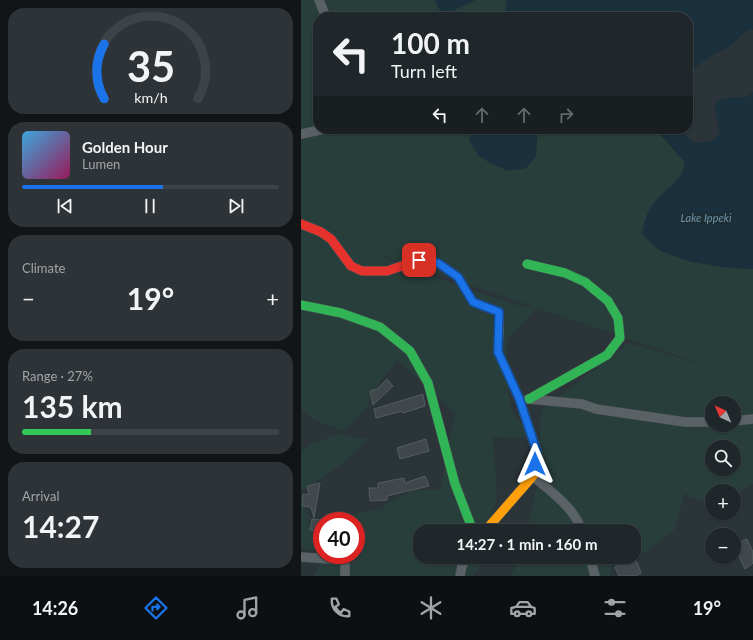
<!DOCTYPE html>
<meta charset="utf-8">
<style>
body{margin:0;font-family:Lato,sans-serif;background:#2d3336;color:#f1f3f6;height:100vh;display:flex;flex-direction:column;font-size:15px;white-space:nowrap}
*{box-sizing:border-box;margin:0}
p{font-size:13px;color:#a2a5a8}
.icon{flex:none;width:22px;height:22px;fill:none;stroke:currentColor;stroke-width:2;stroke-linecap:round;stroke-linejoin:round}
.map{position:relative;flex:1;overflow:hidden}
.side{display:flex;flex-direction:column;gap:8px;padding:8px;background:#121517;width:301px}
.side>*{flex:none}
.top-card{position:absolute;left:12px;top:12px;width:380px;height:122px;border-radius:16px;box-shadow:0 1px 3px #0004,0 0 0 1px #3d4447;background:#20272a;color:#f1f3f6;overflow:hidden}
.needle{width:26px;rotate:316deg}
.tools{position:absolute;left:404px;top:396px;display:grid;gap:8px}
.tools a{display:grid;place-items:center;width:36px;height:36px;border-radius:50%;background:#20272a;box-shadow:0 1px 3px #0004,0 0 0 1px #3d4447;font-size:20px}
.speed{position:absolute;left:12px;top:512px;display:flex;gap:8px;font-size:20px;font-weight:700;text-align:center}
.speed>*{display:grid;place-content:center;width:52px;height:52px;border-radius:50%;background:#20272a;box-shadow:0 1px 3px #0004,0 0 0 1px #3d4447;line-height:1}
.speed .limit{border:6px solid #d22;background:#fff;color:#111}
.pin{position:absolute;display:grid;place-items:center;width:34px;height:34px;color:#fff;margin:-17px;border-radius:8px;box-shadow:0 2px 6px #0006}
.me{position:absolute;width:44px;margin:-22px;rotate:0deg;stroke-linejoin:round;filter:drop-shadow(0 0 3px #0008)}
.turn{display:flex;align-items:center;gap:14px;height:84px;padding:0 12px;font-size:18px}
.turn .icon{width:52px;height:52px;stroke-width:2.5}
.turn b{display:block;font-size:28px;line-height:34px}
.lanes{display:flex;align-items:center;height:38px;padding:0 12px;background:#0003;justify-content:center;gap:20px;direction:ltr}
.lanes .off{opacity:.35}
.big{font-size:30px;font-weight:700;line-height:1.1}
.side .widget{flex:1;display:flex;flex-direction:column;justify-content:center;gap:6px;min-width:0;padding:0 14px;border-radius:16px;background:#2d3336}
.side .dial{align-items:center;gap:0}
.dial svg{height:104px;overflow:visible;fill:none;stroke:#3d4447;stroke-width:7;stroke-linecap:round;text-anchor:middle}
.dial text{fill:#f1f3f6;stroke:none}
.song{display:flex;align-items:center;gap:12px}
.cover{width:48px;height:48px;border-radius:6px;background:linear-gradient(135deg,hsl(200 70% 55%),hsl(330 70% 35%))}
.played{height:4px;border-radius:2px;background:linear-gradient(90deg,#1a73e8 55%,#3d4447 55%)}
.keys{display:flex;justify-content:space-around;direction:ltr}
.heat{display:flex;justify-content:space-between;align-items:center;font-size:22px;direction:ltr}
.charge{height:6px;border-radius:3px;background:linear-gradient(90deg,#34c759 27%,#3d4447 0)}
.trip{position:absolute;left:112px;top:524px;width:228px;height:40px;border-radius:16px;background:#20272a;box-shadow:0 1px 3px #0004,0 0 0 1px #3d4447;font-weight:700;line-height:40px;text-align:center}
.tabs{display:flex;height:64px;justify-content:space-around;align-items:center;background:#0d1011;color:#a2a5a8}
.tabs .icon{width:28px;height:28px}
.tabs .on{color:#1a73e8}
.tabs b{font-size:18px;color:#f1f3f6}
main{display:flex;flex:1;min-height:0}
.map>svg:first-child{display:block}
</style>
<main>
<section class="side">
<div class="widget dial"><svg viewBox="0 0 100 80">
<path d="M14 69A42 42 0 1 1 86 69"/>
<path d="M14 69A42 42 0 0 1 14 27" stroke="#1a73e8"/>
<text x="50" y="56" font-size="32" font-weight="700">35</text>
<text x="50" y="72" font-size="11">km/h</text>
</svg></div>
<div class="widget">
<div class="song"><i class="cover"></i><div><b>Golden Hour</b><p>Lumen</p></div></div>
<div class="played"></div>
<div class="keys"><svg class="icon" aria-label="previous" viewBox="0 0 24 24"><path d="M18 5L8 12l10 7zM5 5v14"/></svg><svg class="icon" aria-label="pause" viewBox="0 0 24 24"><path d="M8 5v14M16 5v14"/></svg><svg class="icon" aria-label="next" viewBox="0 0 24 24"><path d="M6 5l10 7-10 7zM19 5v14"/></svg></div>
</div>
<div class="widget"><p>Climate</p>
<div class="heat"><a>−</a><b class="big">19°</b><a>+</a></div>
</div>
<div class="widget"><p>Range · 27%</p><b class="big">135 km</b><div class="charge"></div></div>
<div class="widget"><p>Arrival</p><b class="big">14:27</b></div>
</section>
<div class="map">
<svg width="452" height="576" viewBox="0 0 452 576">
<rect width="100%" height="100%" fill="#2b3438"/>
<!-- green -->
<path fill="#283e3b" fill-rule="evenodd" d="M0,0H134L138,9L143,15L174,0H205L206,1L203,17H17V129H171L168,141L236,138L234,129H313L319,134L327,129H353C365,139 373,151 384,162C382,180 365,191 353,203L356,247C369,260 433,271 452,269V484L433,495V491H411V504L389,497L384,493L373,531L344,552L333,551V531H226L237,480L268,508L237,469L240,410L328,343L407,366L236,308L206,340L205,370L210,410L232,438L192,437L196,495L187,531H119V557H182L181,563L172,576H13L23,555H55V521H43L44,516L80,509L89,501L114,490H139L154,414L136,396L96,360L77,385L64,410L43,431L13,420L0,409ZM72,253H73L234,307L219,306L109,269ZM411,403H433V425H411ZM411,447H433V469H411Z
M38,434L67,439C47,460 25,477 0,491V451L10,444Z
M0,494L1,503L8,516V527L16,539L21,533V553L13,550L0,549Z
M220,557H311L309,576H209Z"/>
<!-- water -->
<path fill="#1a303c" d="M134,0H174L143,15L138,9Z
M205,0H452V30L447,29L427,48L415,53L387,72V17H203L206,2Z
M452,92V269L423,267L391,262L360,251L352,245L341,234C343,223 345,214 352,204C363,188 382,183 384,162C373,151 365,139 353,129H378L393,143L412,141L419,132L414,109L416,102L423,98L447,97Z
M171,129H234L236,138L235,157L225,168L207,171L189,163L177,155L168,140Z"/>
<!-- building -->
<path fill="#40484c" stroke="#535c5f" d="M86,379L92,386L72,405L69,391L76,389Z
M122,394L124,406L102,413L101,411L75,418L73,409Z
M125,439L128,451L99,459L96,448Z
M124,476L128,486L86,496V500L69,501L68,488H77V483L103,478L104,483Z
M19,483L13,518L10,507L1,506L2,494L8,495L6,486Z
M11,519L21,520V532L9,530Z
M446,539L452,552V563L444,569L433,545Z
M328,561L336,562L340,573L334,576H318L314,567Z"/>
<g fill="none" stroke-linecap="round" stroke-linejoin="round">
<!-- street casing -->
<g stroke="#495155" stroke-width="10">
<path id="street" d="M18,0L25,17
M0,134L23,129
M227,399L281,404L295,409L384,422H411
M433,421L452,419
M232,476C250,492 273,507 281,531
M0,557L44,560V576
M289,557L294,576
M159,576L161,566L166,557"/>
</g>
<!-- fast casing -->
<g stroke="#495155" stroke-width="10">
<path id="fast" d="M226,264L264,273L284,282L307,301L317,318L319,338L306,355L228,399
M0,305L40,313L79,327L109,351L127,383L154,484L172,531"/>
</g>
<!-- slow casing -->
<g stroke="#495155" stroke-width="10">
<path id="slow" d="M184,531L232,476L236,452L218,398L197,352L198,327"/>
</g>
<!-- jam casing -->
<g stroke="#495155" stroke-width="10">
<path id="jam" d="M0,224L20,232L30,239L50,266L61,271H86L118,260L137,263L157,277L172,302L198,312V327"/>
</g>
<!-- street -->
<use href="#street" stroke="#5b6266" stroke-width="9"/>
<!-- fast -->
<use href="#fast" stroke="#30b455" stroke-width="9"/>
<!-- slow -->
<use href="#slow" stroke="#ff9f0a" stroke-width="9"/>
<!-- jam -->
<use href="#jam" stroke="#e5322d" stroke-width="9"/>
</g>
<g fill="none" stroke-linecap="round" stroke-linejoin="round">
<!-- route casing -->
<g stroke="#114b97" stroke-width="10">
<path id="route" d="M118,260L137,263L157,277L172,302L198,312L197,352L218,398L236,452L234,464"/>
</g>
<!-- route -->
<use href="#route" stroke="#1a73e8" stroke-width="7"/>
</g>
<g text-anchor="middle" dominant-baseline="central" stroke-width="4" stroke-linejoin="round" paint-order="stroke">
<!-- water labels -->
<g font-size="11" font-style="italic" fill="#6e95a8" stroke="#1e2c33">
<text x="405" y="217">Lake Ippeki</text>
</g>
</g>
</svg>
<div class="tools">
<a><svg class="needle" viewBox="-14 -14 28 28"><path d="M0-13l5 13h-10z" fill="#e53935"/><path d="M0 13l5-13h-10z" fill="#a2a5a8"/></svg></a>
<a><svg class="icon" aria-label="search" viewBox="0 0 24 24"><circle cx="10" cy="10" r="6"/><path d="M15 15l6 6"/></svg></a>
<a>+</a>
<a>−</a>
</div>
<div class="speed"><div class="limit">40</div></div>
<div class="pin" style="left:118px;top:260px;background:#d93025"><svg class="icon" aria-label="arrive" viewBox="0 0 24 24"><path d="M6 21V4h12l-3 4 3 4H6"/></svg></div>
<svg class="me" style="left:234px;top:464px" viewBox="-20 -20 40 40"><path d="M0-17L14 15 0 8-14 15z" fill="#1a73e8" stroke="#fff" stroke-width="4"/></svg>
<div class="trip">14:27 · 1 min · 160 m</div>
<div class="top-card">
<div class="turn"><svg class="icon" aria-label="left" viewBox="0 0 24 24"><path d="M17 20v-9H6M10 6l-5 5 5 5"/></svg><div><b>100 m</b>Turn left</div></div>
<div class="lanes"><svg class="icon" aria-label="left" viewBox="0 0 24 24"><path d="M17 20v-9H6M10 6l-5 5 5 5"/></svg><svg class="icon off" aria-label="ahead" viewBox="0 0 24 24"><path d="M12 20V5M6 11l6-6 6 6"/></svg><svg class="icon off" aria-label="ahead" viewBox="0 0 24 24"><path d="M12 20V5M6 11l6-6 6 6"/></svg><svg class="icon off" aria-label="right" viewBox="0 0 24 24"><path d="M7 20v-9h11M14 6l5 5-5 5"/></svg></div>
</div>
</div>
</main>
<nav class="tabs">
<b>14:26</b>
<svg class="icon on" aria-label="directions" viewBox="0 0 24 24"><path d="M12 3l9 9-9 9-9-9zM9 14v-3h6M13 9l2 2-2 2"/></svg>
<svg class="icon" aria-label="music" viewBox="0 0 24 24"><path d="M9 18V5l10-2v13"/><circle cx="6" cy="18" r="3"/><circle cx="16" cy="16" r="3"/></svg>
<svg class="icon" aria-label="phone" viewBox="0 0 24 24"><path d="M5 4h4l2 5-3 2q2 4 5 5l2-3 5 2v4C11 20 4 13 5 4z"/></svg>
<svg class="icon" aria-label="climate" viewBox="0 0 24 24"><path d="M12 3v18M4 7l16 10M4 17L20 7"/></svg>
<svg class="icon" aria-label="car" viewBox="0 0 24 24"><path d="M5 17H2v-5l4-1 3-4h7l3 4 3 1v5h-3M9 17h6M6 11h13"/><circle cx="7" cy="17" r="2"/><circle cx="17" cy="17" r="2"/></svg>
<svg class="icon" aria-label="filters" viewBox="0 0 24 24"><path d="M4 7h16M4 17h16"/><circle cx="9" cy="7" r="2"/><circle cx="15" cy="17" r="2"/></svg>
<b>19°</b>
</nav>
